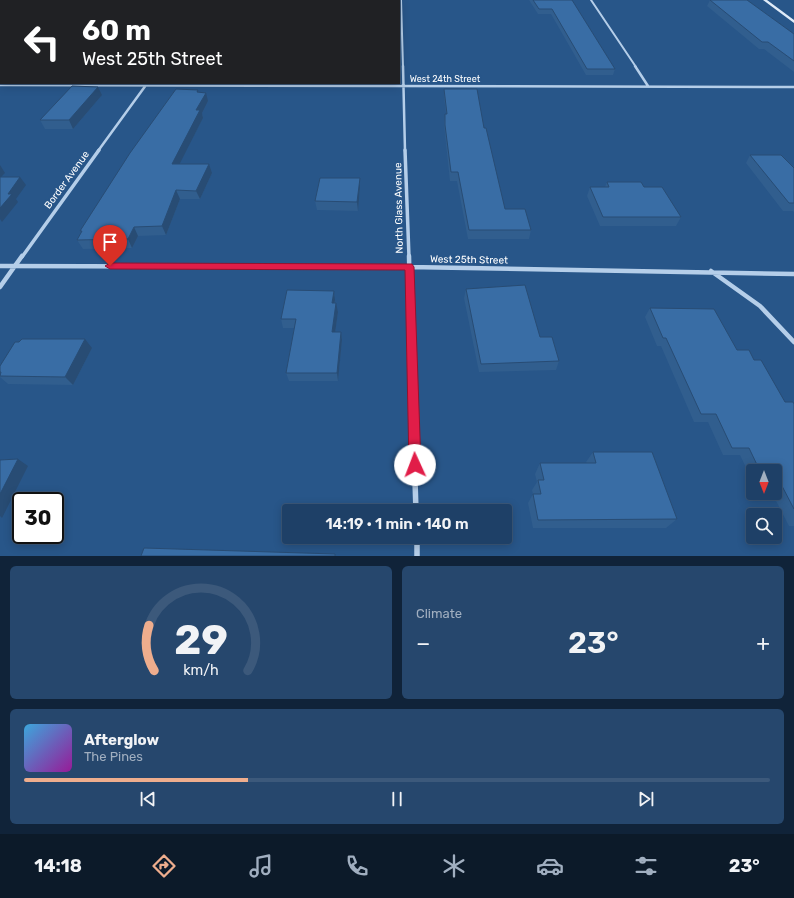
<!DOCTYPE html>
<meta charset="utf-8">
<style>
body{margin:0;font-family:Rubik,sans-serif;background:#26476d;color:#f1f3f6;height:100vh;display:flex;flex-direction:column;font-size:15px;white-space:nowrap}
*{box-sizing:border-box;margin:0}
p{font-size:13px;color:#a1afc0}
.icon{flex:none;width:22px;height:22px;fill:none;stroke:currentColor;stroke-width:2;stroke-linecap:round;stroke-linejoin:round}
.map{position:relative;height:556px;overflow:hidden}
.drawer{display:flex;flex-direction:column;gap:10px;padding:10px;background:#102339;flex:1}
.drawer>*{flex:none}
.top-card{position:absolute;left:0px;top:0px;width:400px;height:84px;box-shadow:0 2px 10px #0003,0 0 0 1px #3c597b;background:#202124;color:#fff;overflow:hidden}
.needle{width:26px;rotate:180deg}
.controls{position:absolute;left:746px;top:464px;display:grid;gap:8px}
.controls a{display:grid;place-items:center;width:36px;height:36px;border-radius:4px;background:#1e4067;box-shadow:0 2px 10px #0003,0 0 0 1px #3c597b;font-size:20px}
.speed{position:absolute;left:12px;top:492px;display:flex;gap:8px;font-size:20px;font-weight:700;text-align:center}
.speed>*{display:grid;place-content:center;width:52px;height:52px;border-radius:50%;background:#1e4067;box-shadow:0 2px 10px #0003,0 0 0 1px #3c597b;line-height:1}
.speed .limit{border:2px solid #111;border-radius:6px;background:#fff;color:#111}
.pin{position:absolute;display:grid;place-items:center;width:34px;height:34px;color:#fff;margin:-41px -17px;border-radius:50% 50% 50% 0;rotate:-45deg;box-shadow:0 0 4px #0007}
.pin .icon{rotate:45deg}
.me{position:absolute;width:44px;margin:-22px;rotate:358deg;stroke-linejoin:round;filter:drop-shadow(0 0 3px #0008)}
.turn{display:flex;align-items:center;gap:14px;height:84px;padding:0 16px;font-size:18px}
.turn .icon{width:52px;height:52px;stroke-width:2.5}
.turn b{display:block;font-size:28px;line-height:34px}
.big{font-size:30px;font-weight:600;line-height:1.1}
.drawer .tile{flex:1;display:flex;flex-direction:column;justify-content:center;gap:6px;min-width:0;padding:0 14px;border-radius:6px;background:#26476d}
.drawer .dial{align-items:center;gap:0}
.dial svg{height:104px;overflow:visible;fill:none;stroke:#3c597b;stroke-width:7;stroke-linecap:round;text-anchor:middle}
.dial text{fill:#f1f3f6;stroke:none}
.song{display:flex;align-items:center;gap:12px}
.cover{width:48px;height:48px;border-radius:6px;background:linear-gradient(135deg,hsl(200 70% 55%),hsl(300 70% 35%))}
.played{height:4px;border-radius:2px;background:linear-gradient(90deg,#eead8d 30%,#3c597b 30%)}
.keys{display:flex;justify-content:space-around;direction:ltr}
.heat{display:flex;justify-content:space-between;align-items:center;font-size:22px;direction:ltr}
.drawer .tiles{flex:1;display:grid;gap:10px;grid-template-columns:1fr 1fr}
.tile:last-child{grid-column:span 2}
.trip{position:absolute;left:282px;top:504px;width:230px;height:40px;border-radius:4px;background:#1e4067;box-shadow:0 2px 10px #0003,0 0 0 1px #3c597b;font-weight:600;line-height:40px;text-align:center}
.tab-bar{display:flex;height:64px;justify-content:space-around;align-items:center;background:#0c1a29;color:#a1afc0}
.tab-bar .icon{width:28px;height:28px}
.tab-bar .on{color:#eead8d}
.tab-bar b{font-size:18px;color:#f1f3f6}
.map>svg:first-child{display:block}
</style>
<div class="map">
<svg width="794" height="556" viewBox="0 0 794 556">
<rect width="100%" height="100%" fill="#285689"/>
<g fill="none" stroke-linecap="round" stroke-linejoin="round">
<!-- street-far4 -->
<path stroke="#b5cee9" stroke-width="2" d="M401,0L403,67
M591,0L636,67"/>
<!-- street-far3 -->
<path stroke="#b5cee9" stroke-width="2.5" d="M403,66L405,151
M635,66L648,86
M0,85L794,87
M98,151L146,85"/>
<!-- street-far2 -->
<path stroke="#b5cee9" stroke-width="3.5" d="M405,150L409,257
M22,257L99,150"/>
<!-- street-far1 -->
<path stroke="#b5cee9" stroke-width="4.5" d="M409,256L412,390
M0,266L409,267L794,274
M711,271L760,306L794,342
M0,287L22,256"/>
<!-- street -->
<path stroke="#b5cee9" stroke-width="5.5" d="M412,389L416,511
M417,537V556"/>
<!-- secondary -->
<path fill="#dfebf8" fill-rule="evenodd" d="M763,0H767L794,20V23Z"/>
</g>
<!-- wall -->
<path fill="#315e8e" d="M0,0H177L176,1H1V66H0Z
M529,0H572L615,69L613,75H586L551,14H538Z
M710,0H747L794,34V72L764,49H759L707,6Z
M444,89L484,128L505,209L531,230L529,239H468L457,181H450L445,134L444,123L445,114H446L444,97Z
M199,93L208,101L202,113L203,118L179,164L212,173L200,199H180L166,235L138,236L132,248L83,249L77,240L81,233L80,231Z
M102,95L73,129H45L40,120Z
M750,155L794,168V212L793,211H783L746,163Z
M607,182L644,187L681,217L676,226H600L587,196L590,187H605Z
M360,187L358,211L317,210L315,201Z
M466,289L540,337L559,361L556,370L479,372L464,298Z
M334,291L335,300V303L338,312L335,332H341L342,340L338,381H289L286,373L294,328H283L281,319Z
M650,308L737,350L754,360L785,402L794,404V526H789L772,493H775V471H753V482L740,455H723L708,422H694L661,346H657L645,317Z
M92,348L73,385L8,384L0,377V366Z
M593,452L677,519L666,528H533L528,503L533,494L532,490L537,482L535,474L540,463H587L586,462Z"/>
<!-- shaded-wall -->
<path fill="#284c74" d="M171,0H177L176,1H170Z
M98,87L102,95L73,129L69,120Z
M206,93L208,101L202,113L203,118L175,173L172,164L196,110Z
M209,164L212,173L200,199L196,191Z
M0,165L5,173L0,178Z
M20,177L26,185L16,199L18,202L2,222L0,219V208L8,194Z
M360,178V187L358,211L357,202Z
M176,190L180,199L166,235L162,226Z
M134,227L138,236L132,248L128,239Z
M334,291L335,300L333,312L332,303Z
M336,303L338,312L334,340L332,332Z
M341,332L342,340L338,381L337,373Z
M85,339L92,348L73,385L65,377Z
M18,459L28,466L2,518L0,516V494Z"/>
<!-- building -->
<path fill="#396da5" stroke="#284c74" d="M0,0H171L170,1H1V11H0Z
M232,0H258L257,1H231Z
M341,0H369V1H340Z
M533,0H572L615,69H587L552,9H539Z
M710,0H747L794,34V61L768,42H762Z
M1,17V58H0V18Z
M72,86L98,87L69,120H40Z
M176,89L198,90L197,92L206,93L196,110H200L172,164H209L196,191L176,190L162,226L134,227L128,239L77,240L82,231H80L130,153Z
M444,89H477L484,128H486L505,209H525L531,230H469L458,172H451L445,125V114H447Z
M750,155H781L794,168V203H789Z
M0,177H20L8,194H12L0,208Z
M320,178H360L357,202L315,201Z
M607,182H641L644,187H662L681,217H603L590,187H609Z
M525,285L540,337H552L559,361L481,364L466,289Z
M287,290L334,291L332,303H336L332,332H341L337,373H286L296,319H281Z
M650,308L714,309L737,350H749L754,360H761L785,402H793L794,404V509L782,486H775V471H760L749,448H732L716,414H701L666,338H663Z
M22,339H85L65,377L0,376L1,372H0V366L15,342H19Z
M593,452H652L677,519L538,520L533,494H541L538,480H544L540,463H596Z
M18,459L0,494V460Z
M144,548L335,554V556H141Z"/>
<!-- route -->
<path fill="#e11d48" stroke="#92132f" d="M110,263L412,264L414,267L421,465L419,469L415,471L411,469L409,465L405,270L110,269L105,266Z"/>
<g text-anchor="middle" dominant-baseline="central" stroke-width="4" stroke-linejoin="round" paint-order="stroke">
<!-- far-street labels -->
<g font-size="9" fill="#fff" stroke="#285689">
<text x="445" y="79">West 24th Street</text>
</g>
<!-- street labels -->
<g font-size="10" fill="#fff" stroke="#285689">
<text transform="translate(67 180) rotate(-54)">Border Avenue</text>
<text transform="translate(399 208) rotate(-91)">North Glass Avenue</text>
<text transform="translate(469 260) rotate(1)">West 25th Street</text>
</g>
</g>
</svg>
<div class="controls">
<a><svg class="needle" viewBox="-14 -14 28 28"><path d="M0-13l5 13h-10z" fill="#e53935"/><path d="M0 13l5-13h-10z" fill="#a1afc0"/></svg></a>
<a><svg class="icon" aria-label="search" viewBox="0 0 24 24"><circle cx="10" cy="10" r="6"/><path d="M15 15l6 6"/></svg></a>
</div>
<div class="speed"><div class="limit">30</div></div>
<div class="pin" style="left:110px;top:266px;background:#d93025"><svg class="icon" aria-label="arrive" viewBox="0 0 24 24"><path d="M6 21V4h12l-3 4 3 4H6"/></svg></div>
<svg class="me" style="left:415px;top:465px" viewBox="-20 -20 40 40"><circle r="19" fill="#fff"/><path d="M0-13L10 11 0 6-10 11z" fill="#e11d48"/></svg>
<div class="trip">14:19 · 1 min · 140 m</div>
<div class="top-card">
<div class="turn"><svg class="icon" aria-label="left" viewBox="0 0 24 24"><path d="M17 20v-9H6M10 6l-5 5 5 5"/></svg><div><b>60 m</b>West 25th Street</div></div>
</div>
</div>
<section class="drawer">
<div class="tiles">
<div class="tile dial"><svg viewBox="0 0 100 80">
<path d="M14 69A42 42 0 1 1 86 69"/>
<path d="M14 69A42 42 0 0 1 10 34" stroke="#eead8d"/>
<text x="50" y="56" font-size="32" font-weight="700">29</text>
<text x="50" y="72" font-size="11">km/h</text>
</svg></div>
<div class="tile"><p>Climate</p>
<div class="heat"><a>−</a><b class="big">23°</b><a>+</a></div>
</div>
<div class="tile">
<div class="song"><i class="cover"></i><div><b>Afterglow</b><p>The Pines</p></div></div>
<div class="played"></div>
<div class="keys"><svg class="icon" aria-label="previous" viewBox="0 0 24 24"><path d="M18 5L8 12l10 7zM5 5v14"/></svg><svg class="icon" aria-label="pause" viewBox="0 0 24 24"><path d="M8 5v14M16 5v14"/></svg><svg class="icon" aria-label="next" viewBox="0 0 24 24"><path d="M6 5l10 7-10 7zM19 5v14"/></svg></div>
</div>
</div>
</section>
<nav class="tab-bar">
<b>14:18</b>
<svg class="icon on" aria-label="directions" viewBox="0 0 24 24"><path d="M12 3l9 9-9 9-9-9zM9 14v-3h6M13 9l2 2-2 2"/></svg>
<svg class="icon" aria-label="music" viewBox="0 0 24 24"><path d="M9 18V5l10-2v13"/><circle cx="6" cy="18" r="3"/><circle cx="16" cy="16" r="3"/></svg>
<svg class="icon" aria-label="phone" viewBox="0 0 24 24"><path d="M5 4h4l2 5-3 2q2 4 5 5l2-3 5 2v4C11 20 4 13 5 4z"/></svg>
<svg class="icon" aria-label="climate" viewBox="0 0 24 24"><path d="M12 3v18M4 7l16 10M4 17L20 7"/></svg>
<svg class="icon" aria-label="car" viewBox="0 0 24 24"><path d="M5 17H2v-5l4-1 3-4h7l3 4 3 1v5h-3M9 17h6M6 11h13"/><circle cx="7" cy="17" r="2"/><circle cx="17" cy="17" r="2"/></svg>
<svg class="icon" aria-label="filters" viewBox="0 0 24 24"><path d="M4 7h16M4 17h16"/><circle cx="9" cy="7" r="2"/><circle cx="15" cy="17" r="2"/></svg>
<b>23°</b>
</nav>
